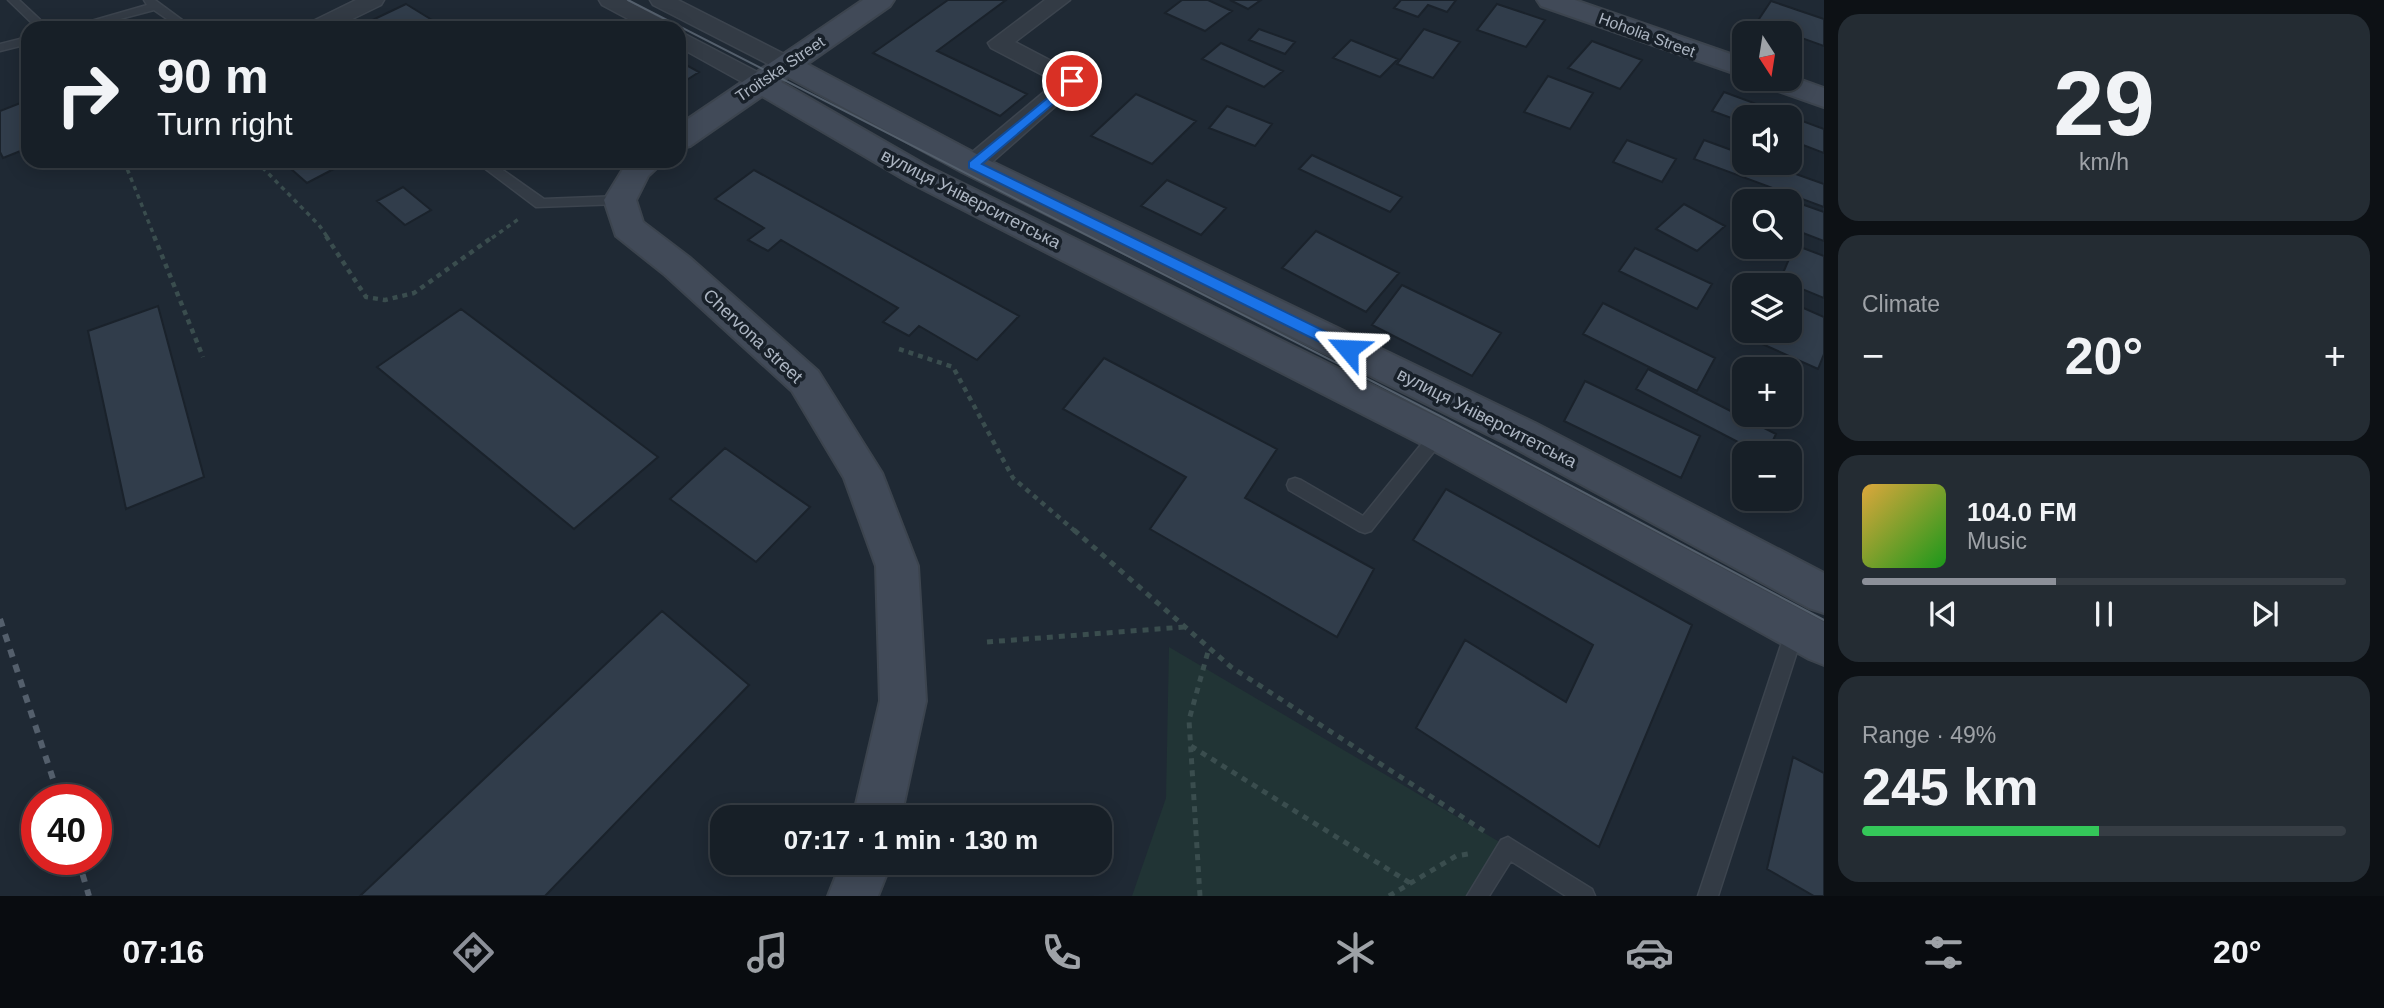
<!DOCTYPE html>
<meta charset="utf-8">
<style>
body{margin:0;font-family:Helvetica,sans-serif;background:#242c33;color:#f1f3f6;height:100vh;display:flex;flex-direction:column;font-size:26px;white-space:nowrap}
*{box-sizing:border-box;margin:0}
p{font-size:23px;color:#9ea2a7}
.icon{flex:none;width:38px;height:38px;fill:none;stroke:currentColor;stroke-width:2;stroke-linecap:round;stroke-linejoin:round}
.map{position:relative;flex:1;overflow:hidden}
.details{display:flex;flex-direction:column;gap:14px;padding:14px;background:#0d1115;width:560px}
.details>*{flex:none}
.guide{position:absolute;left:21px;top:21px;width:665px;height:147px;border-radius:21px;box-shadow:0 4px 18px #0003,0 0 0 2px #363d44;background:#171f27;color:#f1f3f6;overflow:hidden}
.needle{width:46px;rotate:168deg}
.fabs{position:absolute;left:1732px;top:21px;display:grid;gap:14px}
.fabs a{display:grid;place-items:center;width:70px;height:70px;border-radius:14px;background:#171f27;box-shadow:0 4px 18px #0003,0 0 0 2px #363d44;font-size:35px}
.speed{position:absolute;left:21px;top:784px;display:flex;gap:14px;font-size:35px;font-weight:700;text-align:center}
.speed>*{display:grid;place-content:center;width:91px;height:91px;border-radius:50%;background:#171f27;box-shadow:0 4px 18px #0003,0 0 0 2px #363d44;line-height:1}
.speed .limit{border:10px solid #d22;background:#fff;color:#111}
.pin{position:absolute;display:grid;place-items:center;width:60px;height:60px;color:#fff;margin:-30px;border:4px solid #fff;border-radius:50%;box-shadow:0 2px 7px #0007}
.me{position:absolute;width:77px;margin:-38px;rotate:296deg;stroke-linejoin:round;filter:drop-shadow(0 0 5px #0008)}
.turn{display:flex;align-items:center;gap:24px;height:147px;padding:0 21px;font-size:32px}
.turn .icon{width:91px;height:91px;stroke-width:2.5}
.turn b{display:block;font-size:49px;line-height:60px}
.big{font-size:52px;font-weight:600;line-height:1.1}
.details .card{flex:1;display:flex;flex-direction:column;justify-content:center;gap:10px;min-width:0;padding:0 24px;border-radius:21px;background:#242c33}
.details .dial{align-items:center;gap:0}
.dial b{font-size:91px;line-height:1}
.song{display:flex;align-items:center;gap:21px}
.cover{width:84px;height:84px;border-radius:10px;background:linear-gradient(135deg,hsl(40 70% 55%),hsl(120 70% 35%))}
.played{height:7px;border-radius:4px;background:linear-gradient(90deg,#8c9099 40%,#363d44 40%)}
.keys{display:flex;justify-content:space-around;direction:ltr}
.heat{display:flex;justify-content:space-between;align-items:center;font-size:38px;direction:ltr}
.charge{height:10px;border-radius:5px;background:linear-gradient(90deg,#34c759 49%,#363d44 0)}
.trip{position:absolute;left:710px;top:805px;width:402px;height:70px;border-radius:21px;background:#171f27;box-shadow:0 4px 18px #0003,0 0 0 2px #363d44;font-weight:600;line-height:70px;text-align:center}
.tabs{display:flex;height:112px;justify-content:space-around;align-items:center;background:#090c10;color:#9ea2a7}
.tabs .icon{width:49px;height:49px}
.tabs .selected{color:#8c9099}
.tabs b{font-size:32px;color:#f1f3f6}
main{display:flex;flex:1;min-height:0}
.map>svg:first-child{display:block}
</style>
<main>
<div class="map">
<svg width="1824" height="896" viewBox="0 0 1824 896">
<rect width="100%" height="100%" fill="#1f2934"/>
<!-- green -->
<path fill="#213435" d="M1169,647L1508,847L1484,896H1132L1166,798Z"/>
<!-- building -->
<path fill="#313d4b" stroke="#1a222b" stroke-width="2" d="M948,0H1006L937,51L1027,94L1000,116L873,53Z
M1182,0H1208L1232,11L1205,31L1165,13Z
M1230,0H1261L1248,9Z
M1401,0H1456L1447,12L1428,5L1418,17L1394,8Z
M1771,1L1824,19V46L1757,22Z
M406,4L445,28H366L362,25Z
M1497,4L1545,20L1526,47L1477,30Z
M1259,29L1295,42L1285,54L1249,40Z
M1424,29L1460,42L1433,78L1397,64Z
M1351,40L1398,59L1380,77L1333,58Z
M1592,41L1642,60L1620,89L1568,68Z
M1221,43L1283,71L1264,87L1202,59Z
M679,61L699,72L679,85Z
M1548,76L1593,93L1570,129L1524,112Z
M1724,92L1824,129V153L1790,140V117H1745V123L1712,111Z
M1136,94L1196,121L1152,164L1091,136Z
M28,100V148L3,158L0,152V111Z
M1227,106L1272,124L1255,146L1209,128Z
M1627,140L1676,159L1662,182L1613,162Z
M1704,140L1745,155V163H1765L1824,184V207L1694,159Z
M1312,155L1402,197L1390,212L1299,169Z
M282,161H349L307,183Z
M754,170L1019,316L977,360L919,326L909,336L883,322L898,308L781,240L768,251L748,240L764,228L715,199Z
M1167,180L1226,208L1201,235L1141,206Z
M403,187L431,210L405,225L377,201Z
M1793,201L1824,212V241L1790,228V208Z
M1684,204L1725,226L1697,251L1656,229Z
M1316,231L1399,273L1366,312L1282,268Z
M1795,245L1824,256V298L1780,280Z
M1635,248L1712,284L1697,309L1619,271Z
M1402,285L1501,333L1472,376L1372,325Z
M1790,302L1824,317V354L1818,369L1760,343L1766,331H1790Z
M1603,303L1715,358L1697,391L1583,334Z
M158,306L204,477L126,509L88,331Z
M461,309L658,457L574,529L377,367Z
M1104,358L1277,449L1245,498L1374,569L1337,637L1150,529L1186,477L1063,409Z
M1648,369L1776,434L1767,453H1759L1636,389Z
M1585,381L1700,436L1681,478L1564,421Z
M725,448L810,507L756,562L670,499Z
M1446,489L1692,625L1599,847L1416,728L1465,640L1566,702L1593,645L1413,540Z
M662,611L749,685L545,896H360Z
M1793,757L1824,773V896H1814L1767,869Z"/>
<g fill="none" stroke-linecap="round" stroke-linejoin="round">
<!-- lane casing -->
<g stroke="#3c444e" stroke-width="3">
<path id="lane" d="M8,0H19L49,28H37Z
M144,0H155L193,28H180L154,10L86,28H67L147,5Z
M28,37V44L0,51V44Z
M475,161H490L544,199L620,196L627,200L620,204L536,207Z
M1438,429L1444,431L1446,435L1444,439L1371,531L1365,533L1359,531L1289,490L1287,485L1289,480L1295,478L1301,480L1363,516L1432,431Z
M1795,622L1801,624L1804,630L1718,896H1698L1786,630L1789,624Z
M1508,837L1592,889L1595,896H1566L1511,861L1489,896H1467L1501,840Z"/>
</g>
<!-- street casing -->
<g stroke="#3c444e" stroke-width="3">
<path id="street" d="M356,0H384L381,5L334,28H306L309,23Z
M599,0H626L669,23L672,28H645L602,5Z
M650,0H678L794,59L798,64L794,69H778L653,5Z
M1045,0H1070L1015,42L1080,76L1084,81L982,171L973,173L964,171L960,165L964,159L1056,82L991,48L988,43Z
M679,31L767,77L771,82L767,87H751L679,47Z"/>
</g>
<!-- secondary casing -->
<g stroke="#3c444e" stroke-width="4">
<path id="secondary" d="M863,0H894L890,6L807,64L984,158L1535,423L1824,573V613L1809,608L1509,445L962,172L788,77L781,82L929,167L1451,424L1824,622V665L1809,659L1425,446L907,181L762,96L690,146L679,149V125Z
M1537,0H1575L1745,59V77L1541,6Z
M1790,76L1824,88V107L1761,85L1757,79H1790Z
M628,161H664L648,176L636,200L643,222L689,257L818,371L882,473L918,566L926,701L901,817H853L880,701L876,566L844,478L792,391L665,275L616,236L604,200Z
M841,863H891L878,896H828Z"/>
</g>
<!-- path-far2 -->
<path stroke="#3a4d4e" stroke-width="3.5" stroke-dasharray="4.5 4.5" stroke-linecap="butt" d="M124,161L155,238
M256,161L319,225L328,238
M492,238L520,218"/>
<!-- path-far1 -->
<path stroke="#3a4d4e" stroke-width="4.5" stroke-dasharray="5 5" stroke-linecap="butt" d="M154,236L203,357
M326,236L366,297L385,300L414,293L494,236
M899,349L953,367L1013,478L1076,532"/>
<!-- path -->
<path stroke="#3a4d4e" stroke-width="5" stroke-dasharray="6 6" stroke-linecap="butt" d="M1074,530L1231,667L1484,831
M987,642L1184,627
M1191,746L1410,883
M1200,896L1189,720L1209,648
M1389,896L1456,856L1473,853"/>
<!-- lane -->
<use href="#lane" fill="#333b45" fill-rule="evenodd"/>
<!-- street -->
<use href="#street" fill="#333b45" fill-rule="evenodd"/>
<!-- secondary -->
<use href="#secondary" fill="#414a58" fill-rule="evenodd"/>
<!-- tram -->
<path stroke="#545f6c" stroke-width="2" d="M628,0L1442,417L1824,620"/>
<!-- rail -->
<path stroke="#545f6c" stroke-width="6" stroke-dasharray="8 8" stroke-linecap="butt" d="M0,619L60,800
M78,859L89,896"/>
</g>
<!-- route -->
<path fill="#1a73e8" stroke="#114b97" stroke-width="2" d="M1072,78L1078,81L1077,84L982,164L1353,345L1355,349L1353,353H1342L969,168V162Z"/>
<g text-anchor="middle" dominant-baseline="central" stroke-width="7" stroke-linejoin="round" paint-order="stroke">
<!-- far-street labels -->
<g font-size="16" fill="#acb5c2" stroke="#182029">
<text transform="translate(1647 35) rotate(20)">Hoholia Street</text>
<text transform="translate(780 69) rotate(-34)">Troitska Street</text>
</g>
<!-- street labels -->
<g font-size="18" fill="#acb5c2" stroke="#182029">
<text transform="translate(971 199) rotate(27)">вулиця Університетська</text>
<text transform="translate(753 336) rotate(43)">Chervona street</text>
<text transform="translate(1487 418) rotate(27)">вулиця Університетська</text>
</g>
</g>
</svg>
<div class="fabs">
<a><svg class="needle" viewBox="-14 -14 28 28"><path d="M0-13l5 13h-10z" fill="#e53935"/><path d="M0 13l5-13h-10z" fill="#9ea2a7"/></svg></a>
<a><svg class="icon" aria-label="sound" viewBox="0 0 24 24"><path d="M4 9h4l5-4v14l-5-4H4zM17 9q2 3 0 6"/></svg></a>
<a><svg class="icon" aria-label="search" viewBox="0 0 24 24"><circle cx="10" cy="10" r="6"/><path d="M15 15l6 6"/></svg></a>
<a><svg class="icon" aria-label="layers" viewBox="0 0 24 24"><path d="M12 4l9 5-9 5-9-5zM3 14l9 5 9-5"/></svg></a>
<a>+</a>
<a>−</a>
</div>
<div class="speed"><div class="limit">40</div></div>
<div class="pin" style="left:1072px;top:81px;background:#d93025"><svg class="icon" aria-label="arrive" viewBox="0 0 24 24"><path d="M6 21V4h12l-3 4 3 4H6"/></svg></div>
<svg class="me" style="left:1348px;top:349px" viewBox="-20 -20 40 40"><path d="M0-17L14 15 0 8-14 15z" fill="#1a73e8" stroke="#fff" stroke-width="4"/></svg>
<div class="trip">07:17 · 1 min · 130 m</div>
<div class="guide">
<div class="turn"><svg class="icon" aria-label="right" viewBox="0 0 24 24"><path d="M7 20v-9h11M14 6l5 5-5 5"/></svg><div><b>90 m</b>Turn right</div></div>
</div>
</div>
<section class="details">
<div class="card dial"><b>29</b><p>km/h</p></div>
<div class="card"><p>Climate</p>
<div class="heat"><a>−</a><b class="big">20°</b><a>+</a></div>
</div>
<div class="card">
<div class="song"><i class="cover"></i><div><b>104.0 FM</b><p>Music</p></div></div>
<div class="played"></div>
<div class="keys"><svg class="icon" aria-label="previous" viewBox="0 0 24 24"><path d="M18 5L8 12l10 7zM5 5v14"/></svg><svg class="icon" aria-label="pause" viewBox="0 0 24 24"><path d="M8 5v14M16 5v14"/></svg><svg class="icon" aria-label="next" viewBox="0 0 24 24"><path d="M6 5l10 7-10 7zM19 5v14"/></svg></div>
</div>
<div class="card"><p>Range · 49%</p><b class="big">245 km</b><div class="charge"></div></div>
</section>
</main>
<nav class="tabs">
<b>07:16</b>
<svg class="icon selected" aria-label="directions" viewBox="0 0 24 24"><path d="M12 3l9 9-9 9-9-9zM9 14v-3h6M13 9l2 2-2 2"/></svg>
<svg class="icon" aria-label="music" viewBox="0 0 24 24"><path d="M9 18V5l10-2v13"/><circle cx="6" cy="18" r="3"/><circle cx="16" cy="16" r="3"/></svg>
<svg class="icon" aria-label="phone" viewBox="0 0 24 24"><path d="M5 4h4l2 5-3 2q2 4 5 5l2-3 5 2v4C11 20 4 13 5 4z"/></svg>
<svg class="icon" aria-label="climate" viewBox="0 0 24 24"><path d="M12 3v18M4 7l16 10M4 17L20 7"/></svg>
<svg class="icon" aria-label="car" viewBox="0 0 24 24"><path d="M5 17H2v-5l4-1 3-4h7l3 4 3 1v5h-3M9 17h6M6 11h13"/><circle cx="7" cy="17" r="2"/><circle cx="17" cy="17" r="2"/></svg>
<svg class="icon" aria-label="filters" viewBox="0 0 24 24"><path d="M4 7h16M4 17h16"/><circle cx="9" cy="7" r="2"/><circle cx="15" cy="17" r="2"/></svg>
<b>20°</b>
</nav>
